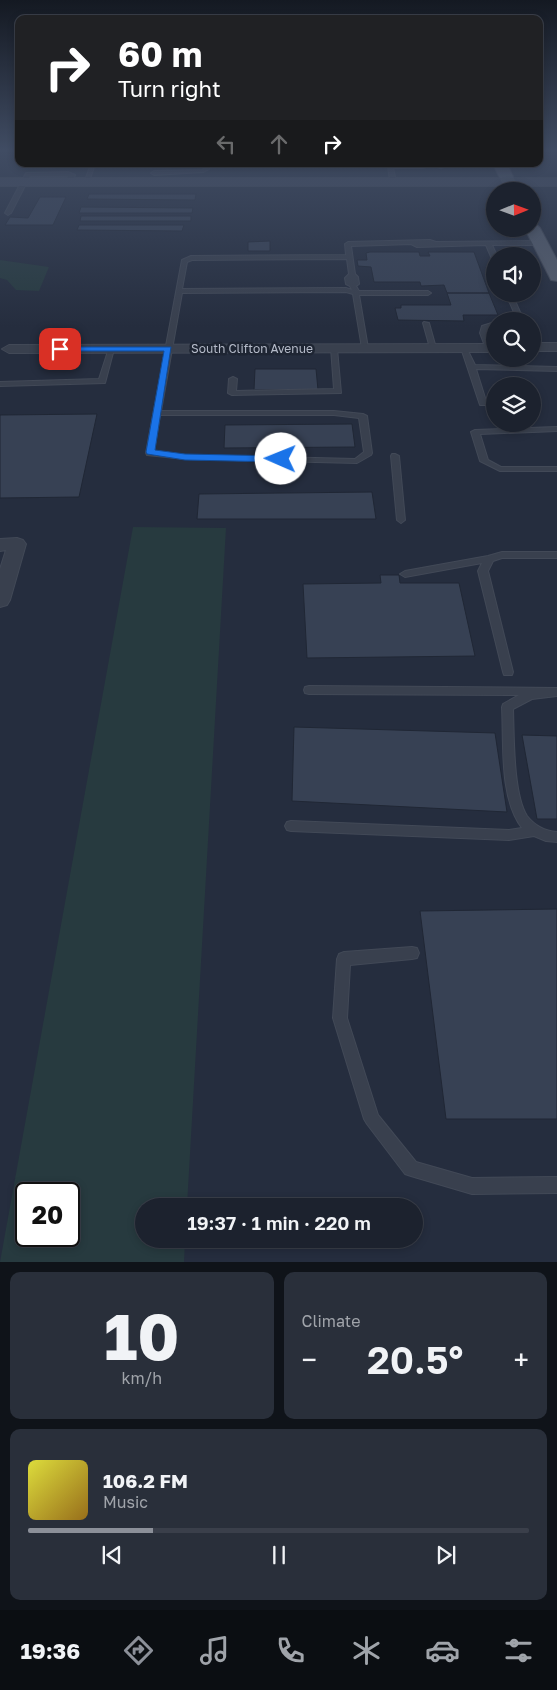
<!DOCTYPE html>
<meta charset="utf-8">
<style>
body{margin:0;font-family:"Golos Text",sans-serif;background:#292f3a;color:#f1f3f6;height:100vh;display:flex;flex-direction:column;font-size:19px;white-space:nowrap}
*{box-sizing:border-box;margin:0}
p{font-size:16px;color:#a0a4aa}
.icon{flex:none;width:28px;height:28px;fill:none;stroke:currentColor;stroke-width:2;stroke-linecap:round;stroke-linejoin:round}
.map{position:relative;height:1262px;overflow:hidden}
.details{display:flex;flex-direction:column;gap:10px;padding:10px;background:#0f1319;flex:1}
.details>*{flex:none}
.top-card{position:absolute;left:15px;top:15px;width:528px;height:152px;border-radius:10px;box-shadow:0 2px 8px #0003,0 0 0 1px #3a3f4a;background:#202124;color:#fff;overflow:hidden}
.needle{width:32px;rotate:89deg}
.buttons{position:absolute;left:486px;top:182px;display:grid;gap:10px}
.buttons a{display:grid;place-items:center;width:55px;height:55px;border-radius:50%;background:#1c222e;box-shadow:0 2px 8px #0003,0 0 0 1px #3a3f4a;font-size:25px}
.speed{position:absolute;left:15px;top:1182px;display:flex;gap:10px;font-size:25px;font-weight:700;text-align:center}
.speed>*{display:grid;place-content:center;width:65px;height:65px;border-radius:50%;background:#1c222e;box-shadow:0 2px 8px #0003,0 0 0 1px #3a3f4a;line-height:1}
.speed .limit{border:2px solid #111;border-radius:8px;background:#fff;color:#111}
.pin{position:absolute;display:grid;place-items:center;width:42px;height:42px;color:#fff;margin:-21px;border-radius:10px;box-shadow:0 2px 8px #0006}
.me{position:absolute;width:55px;margin:-28px;rotate:271deg;stroke-linejoin:round;filter:drop-shadow(0 0 4px #0008)}
.turn{display:flex;align-items:center;gap:18px;height:105px;padding:0 20px;font-size:22px}
.turn .icon{width:65px;height:65px;stroke-width:2.5}
.turn b{display:block;font-size:35px;line-height:42px}
.lanes{display:flex;align-items:center;height:48px;padding:0 20px;background:#0003;justify-content:center;gap:25px;direction:ltr}
.lanes .off{opacity:.35}
.big{font-size:38px;font-weight:600;line-height:1.1}
.details .widget{flex:1;display:flex;flex-direction:column;justify-content:center;gap:8px;min-width:0;padding:0 18px;border-radius:10px;background:#292f3a}
.details .dial{align-items:center;gap:0}
.dial b{font-size:65px;line-height:1}
.song{display:flex;align-items:center;gap:15px}
.cover{width:60px;height:60px;border-radius:8px;background:linear-gradient(135deg,hsl(60 70% 55%),hsl(40 70% 35%))}
.played{height:5px;border-radius:2px;background:linear-gradient(90deg,#8c9099 25%,#3a3f4a 25%)}
.keys{display:flex;justify-content:space-around;direction:ltr}
.heat{display:flex;justify-content:space-between;align-items:center;font-size:28px;direction:ltr}
.details .tiles{flex:1;display:grid;gap:10px;grid-template-columns:1fr 1fr}
.widget:last-child{grid-column:span 2}
.trip{position:absolute;left:135px;top:1198px;width:288px;height:50px;border-radius:25px;background:#1c222e;box-shadow:0 2px 8px #0003,0 0 0 1px #3a3f4a;font-weight:600;line-height:50px;text-align:center}
.tab-bar{display:flex;height:80px;justify-content:space-around;align-items:center;background:#0b0e12;color:#a0a4aa}
.tab-bar .icon{width:35px;height:35px}
.tab-bar .active{color:#8c9099}
.tab-bar b{font-size:22px;color:#f1f3f6}
.map>svg:first-child{display:block}
</style>
<div class="map">
<svg width="557" height="1263" viewBox="0 0 557 1263">
<rect width="100%" height="100%" fill="#252d3e"/>
<!-- green -->
<path fill="#273a3f" fill-rule="evenodd" d="M0,260L49,267L39,291L16,290L7,280L0,278Z
M133,527L226,528L187,1206H144V1239H185L184,1262H0ZM26,1194H69V1236H26Z"/>
<!-- building -->
<path fill="#374154" stroke="#202735" d="M54,164H83L79,168H55Z
M102,164H143L142,167H101Z
M172,164H197V168H171Z
M440,164H456L441,170L432,167Z
M89,194H196L195,200L87,199Z
M40,197H66L53,225H5L10,217L28,218Z
M81,207L193,208L192,213H79Z
M81,216H191V221H80Z
M79,225H184L182,231L77,230Z
M270,241V251H248V242Z
M370,252H419L420,256H430L428,252H474L489,293H447L444,285L421,286L420,282H374L371,267L358,266L357,260H367L366,253Z
M447,293H489L498,315H463L464,321L398,320L395,308H401V305H451Z
M255,369H316L318,390H254Z
M97,414L79,497L0,498V415Z
M352,424L355,447L224,448L225,425Z
M372,492L376,519H197L199,494Z
M380,575H399L400,583H459L475,656L307,658L303,584L381,583Z
M294,727L495,733L507,812L292,801Z
M522,735L557,736V819H537Z
M557,909V1119H446L420,911Z"/>
<g fill="none" stroke-linecap="round" stroke-linejoin="round">
<!-- service casing -->
<g stroke="#424957" stroke-width="2">
<path id="service" d="M91,164H95L89,182L84,183Z
M206,164H210L209,169L203,172L154,175L151,173L154,171L202,170L205,168Z
M429,164H436L423,168H393L396,181L393,183L390,181L388,166H423Z
M68,172L75,175L72,182L69,184L66,182L68,176H30L11,213L8,215L5,213L26,173Z
M430,240L436,242L540,241L543,243L540,245H492L497,256H495V261L492,259L486,245L417,247L411,244L351,246L355,274L358,277L359,284L356,286L359,291H428L431,293L428,295H359L368,348L365,350L362,348L353,294L346,292L182,293L161,411H334L363,414L367,416L372,453L371,455L357,463L185,459L147,455L146,453L182,260L191,256L346,255L345,244L348,242ZM347,259L349,274L345,278L346,284L350,286L352,290L346,288L182,289L187,262L192,260ZM160,415H334L359,418L364,452L355,459L185,455L154,451Z
M506,294H512L523,319L521,321H515L517,319Z
M424,322L429,323L436,348L435,349L430,348L423,323Z
M495,322V326L488,327L486,333L491,348L486,349L480,333L482,326Z
M334,346L337,348L341,393L232,395L228,393L229,379L233,377L237,379L236,391L334,389L331,348Z
M462,347H466L475,365L557,367V371L476,369L486,401H495V405H480L461,348Z
M109,348L114,349L105,383L0,386V382L99,379Z
M557,427V431L480,434L488,460L501,467H557V471H500L480,461L471,432L475,430Z
M392,454H395L399,456L405,520L401,523L397,520L391,456Z
M502,552H557V558H502L493,561L488,571L513,672L512,675H504L503,672L478,571L482,563L405,577L400,574L405,571L488,556Z
M309,686L557,688V696L532,699L513,709C514,736 513,794 527,816C535,826 545,831 557,832V842L546,841L534,836L509,840L291,831L287,830L285,826L287,822L291,821L509,830L522,828C499,798 504,743 502,707L503,704L519,695L309,694L305,693L304,690L305,687Z
M412,947L417,948L419,953L417,958L412,959L350,965L347,1018L378,1115L416,1162L472,1178L557,1177V1193L472,1194L411,1176L405,1174L367,1124L364,1119L333,1018L337,959L339,954L344,952Z"/>
</g>
<!-- minor casing -->
<g stroke="#424957" stroke-width="2">
<path id="minor" d="M532,343H557V351H532Z
M495,344V352L9,353L2,349L9,345Z
M17,538L23,540L26,544L10,600L7,605L0,607V569L6,550L0,551V539Z"/>
</g>
<!-- secondary casing -->
<g stroke="#424957" stroke-width="2">
<path id="secondary" d="M0,178H557V186H0Z"/>
</g>
<!-- primary casing -->
<g stroke="#424957" stroke-width="2">
<path id="primary" d="M493,164H507L520,191H506Z
M532,223L537,225L540,228L557,260V281L551,280L549,276L525,229H532Z"/>
</g>
<!-- service -->
<use href="#service" fill="#39404e" fill-rule="evenodd"/>
<!-- minor -->
<use href="#minor" fill="#39404e" fill-rule="evenodd"/>
<!-- secondary -->
<use href="#secondary" fill="#474e61" fill-rule="evenodd"/>
<!-- primary -->
<use href="#primary" fill="#575f6e" fill-rule="evenodd"/>
</g>
<!-- sky -->
<linearGradient id="sky" x2="0" y2="1"><stop stop-color="#141922"/><stop offset="0.46" stop-color="#404c63"/><stop offset="1" stop-color="#404c63" stop-opacity="0"/></linearGradient>
<rect width="557" height="327" fill="url(#sky)"/>
<!-- route -->
<path fill="#1a73e8" stroke="#114b97" d="M57,347H171L155,450L185,454L281,456L285,459L281,462L185,460L147,454L146,452L164,351H60L57,350Z"/>
<g text-anchor="middle" dominant-baseline="central" stroke-width="5" stroke-linejoin="round" paint-order="stroke">
<!-- far-street labels -->
<g font-size="12" fill="#b5bbc9" stroke="#1e2533">
<text x="252" y="348">South Clifton Avenue</text>
</g>
</g>
</svg>
<div class="buttons">
<a><svg class="needle" viewBox="-14 -14 28 28"><path d="M0-13l5 13h-10z" fill="#e53935"/><path d="M0 13l5-13h-10z" fill="#a0a4aa"/></svg></a>
<a><svg class="icon" aria-label="sound" viewBox="0 0 24 24"><path d="M4 9h4l5-4v14l-5-4H4zM17 9q2 3 0 6"/></svg></a>
<a><svg class="icon" aria-label="search" viewBox="0 0 24 24"><circle cx="10" cy="10" r="6"/><path d="M15 15l6 6"/></svg></a>
<a><svg class="icon" aria-label="layers" viewBox="0 0 24 24"><path d="M12 4l9 5-9 5-9-5zM3 14l9 5 9-5"/></svg></a>
</div>
<div class="speed"><div class="limit">20</div></div>
<div class="pin" style="left:60px;top:349px;background:#d93025"><svg class="icon" aria-label="arrive" viewBox="0 0 24 24"><path d="M6 21V4h12l-3 4 3 4H6"/></svg></div>
<svg class="me" style="left:281px;top:459px" viewBox="-20 -20 40 40"><circle r="19" fill="#fff"/><path d="M0-13L10 11 0 6-10 11z" fill="#1a73e8"/></svg>
<div class="trip">19:37 · 1 min · 220 m</div>
<div class="top-card">
<div class="turn"><svg class="icon" aria-label="right" viewBox="0 0 24 24"><path d="M7 20v-9h11M14 6l5 5-5 5"/></svg><div><b>60 m</b>Turn right</div></div>
<div class="lanes"><svg class="icon off" aria-label="left" viewBox="0 0 24 24"><path d="M17 20v-9H6M10 6l-5 5 5 5"/></svg><svg class="icon off" aria-label="ahead" viewBox="0 0 24 24"><path d="M12 20V5M6 11l6-6 6 6"/></svg><svg class="icon" aria-label="right" viewBox="0 0 24 24"><path d="M7 20v-9h11M14 6l5 5-5 5"/></svg></div>
</div>
</div>
<section class="details">
<div class="tiles">
<div class="widget dial"><b>10</b><p>km/h</p></div>
<div class="widget"><p>Climate</p>
<div class="heat"><a>−</a><b class="big">20.5°</b><a>+</a></div>
</div>
<div class="widget">
<div class="song"><i class="cover"></i><div><b>106.2 FM</b><p>Music</p></div></div>
<div class="played"></div>
<div class="keys"><svg class="icon" aria-label="previous" viewBox="0 0 24 24"><path d="M18 5L8 12l10 7zM5 5v14"/></svg><svg class="icon" aria-label="pause" viewBox="0 0 24 24"><path d="M8 5v14M16 5v14"/></svg><svg class="icon" aria-label="next" viewBox="0 0 24 24"><path d="M6 5l10 7-10 7zM19 5v14"/></svg></div>
</div>
</div>
</section>
<nav class="tab-bar">
<b>19:36</b>
<svg class="icon active" aria-label="directions" viewBox="0 0 24 24"><path d="M12 3l9 9-9 9-9-9zM9 14v-3h6M13 9l2 2-2 2"/></svg>
<svg class="icon" aria-label="music" viewBox="0 0 24 24"><path d="M9 18V5l10-2v13"/><circle cx="6" cy="18" r="3"/><circle cx="16" cy="16" r="3"/></svg>
<svg class="icon" aria-label="phone" viewBox="0 0 24 24"><path d="M5 4h4l2 5-3 2q2 4 5 5l2-3 5 2v4C11 20 4 13 5 4z"/></svg>
<svg class="icon" aria-label="climate" viewBox="0 0 24 24"><path d="M12 3v18M4 7l16 10M4 17L20 7"/></svg>
<svg class="icon" aria-label="car" viewBox="0 0 24 24"><path d="M5 17H2v-5l4-1 3-4h7l3 4 3 1v5h-3M9 17h6M6 11h13"/><circle cx="7" cy="17" r="2"/><circle cx="17" cy="17" r="2"/></svg>
<svg class="icon" aria-label="filters" viewBox="0 0 24 24"><path d="M4 7h16M4 17h16"/><circle cx="9" cy="7" r="2"/><circle cx="15" cy="17" r="2"/></svg>
</nav>
